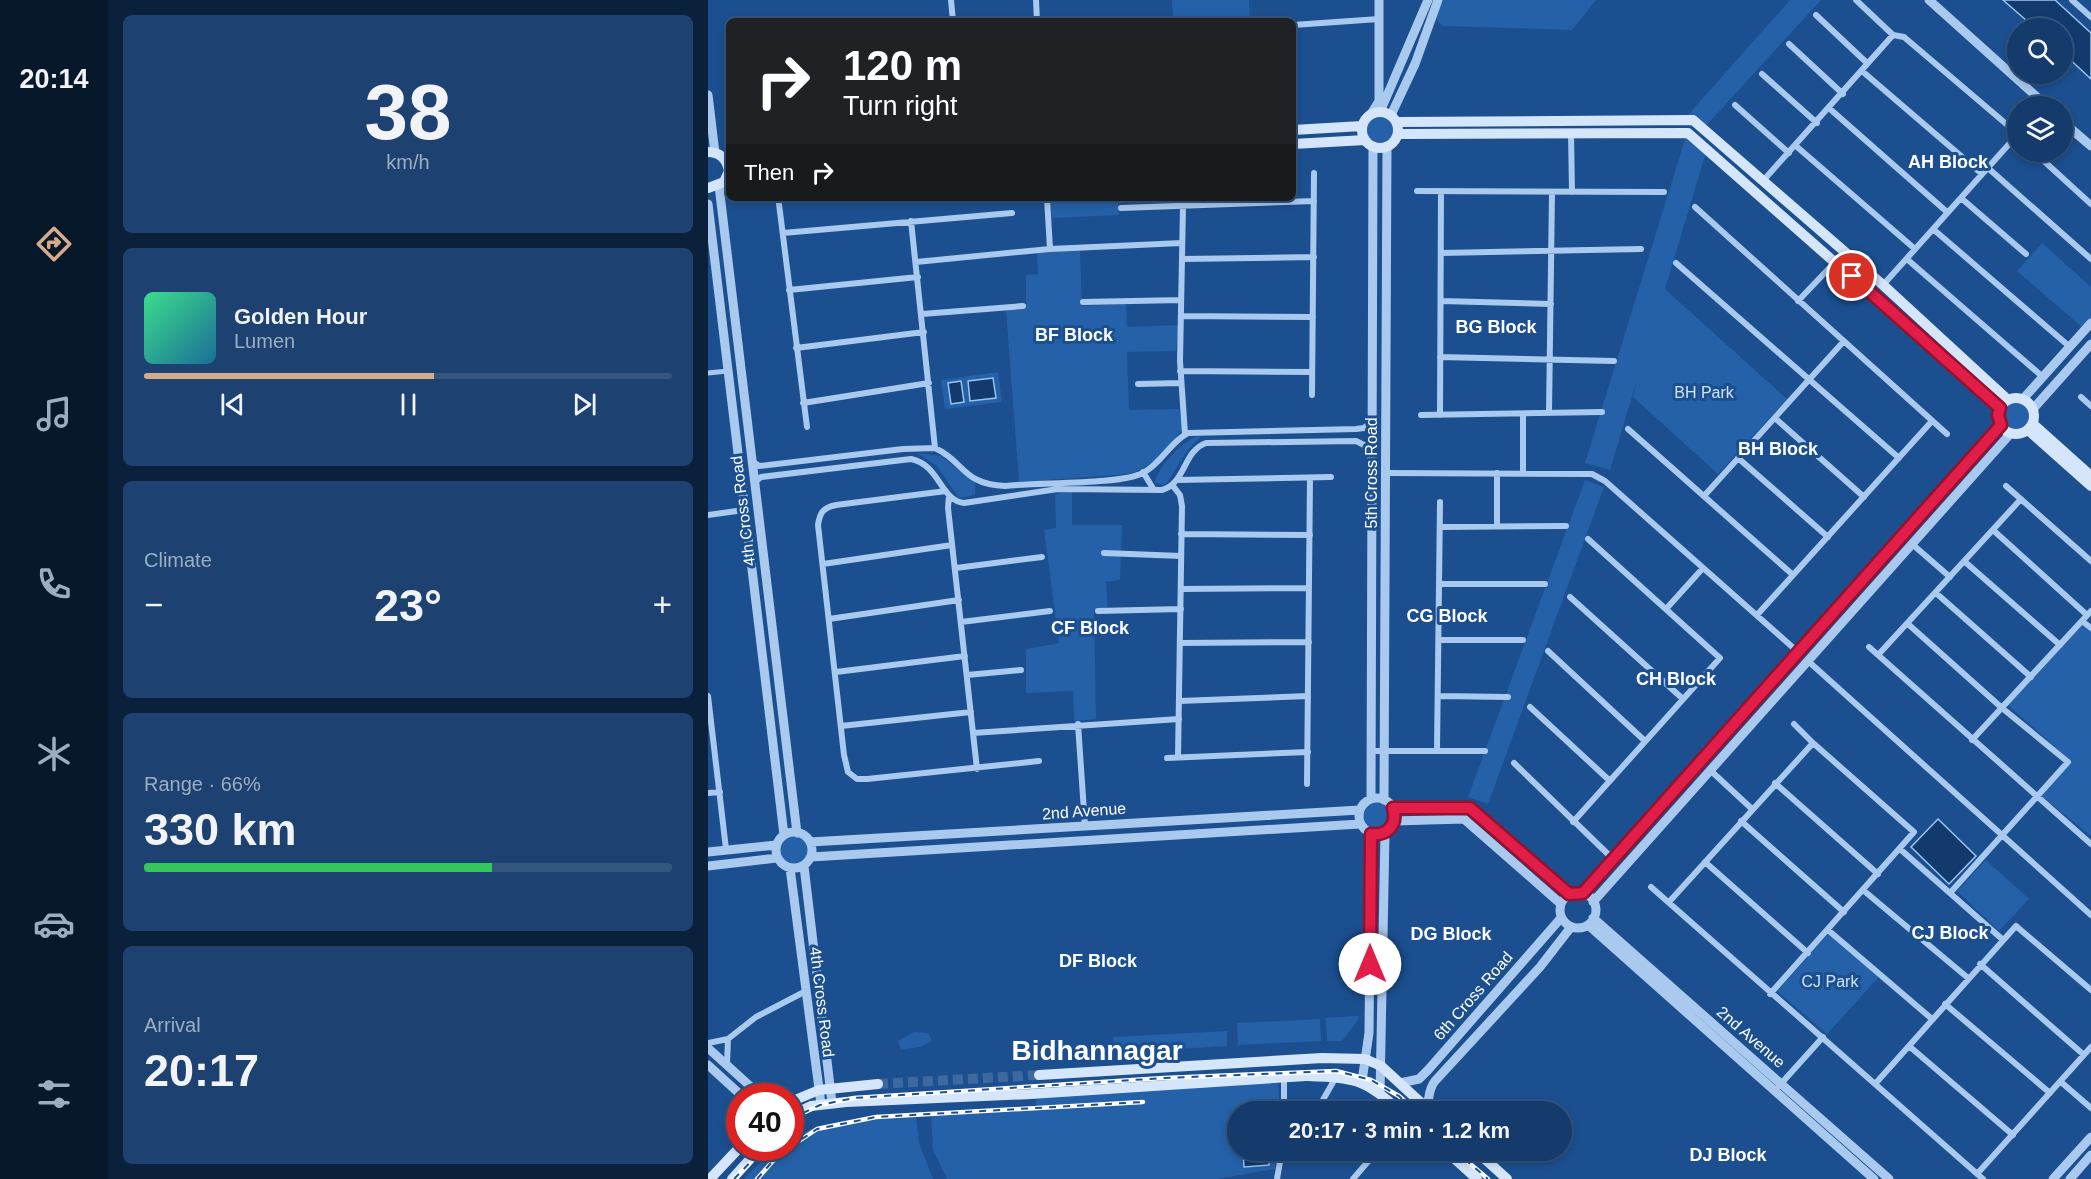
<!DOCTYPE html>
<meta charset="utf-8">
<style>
body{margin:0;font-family:Helvetica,sans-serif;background:#1d4271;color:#f1f3f6;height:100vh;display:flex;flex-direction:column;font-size:22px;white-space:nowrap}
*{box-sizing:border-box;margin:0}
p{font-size:20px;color:#9dadc1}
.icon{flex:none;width:33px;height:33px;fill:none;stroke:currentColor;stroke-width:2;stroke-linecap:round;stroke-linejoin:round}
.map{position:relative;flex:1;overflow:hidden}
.details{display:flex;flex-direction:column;gap:15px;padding:15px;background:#0b203b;width:600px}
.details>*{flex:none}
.guide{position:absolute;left:18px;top:18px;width:570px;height:183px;border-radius:9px;box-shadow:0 3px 9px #0003,0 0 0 2px #33557e;background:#202124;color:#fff;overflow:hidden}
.controls{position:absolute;left:1299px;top:18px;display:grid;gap:12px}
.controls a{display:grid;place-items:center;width:66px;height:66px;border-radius:50%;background:#143b6b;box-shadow:0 3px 9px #0003,0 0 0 2px #33557e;font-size:30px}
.speed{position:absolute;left:18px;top:1083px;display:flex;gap:12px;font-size:30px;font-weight:700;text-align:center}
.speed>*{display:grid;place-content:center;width:78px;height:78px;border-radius:50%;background:#143b6b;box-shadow:0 3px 9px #0003,0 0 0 2px #33557e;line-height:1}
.speed .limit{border:9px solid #d22;background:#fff;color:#111}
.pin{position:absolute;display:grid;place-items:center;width:51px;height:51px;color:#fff;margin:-26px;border:3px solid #fff;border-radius:50%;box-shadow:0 2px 6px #0007}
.me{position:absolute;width:66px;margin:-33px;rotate:0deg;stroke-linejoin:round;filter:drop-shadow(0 0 4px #0008)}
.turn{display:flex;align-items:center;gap:21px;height:126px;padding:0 18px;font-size:27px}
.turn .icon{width:78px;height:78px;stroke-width:2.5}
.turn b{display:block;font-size:42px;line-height:51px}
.then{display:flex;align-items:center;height:57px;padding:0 18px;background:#0003;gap:12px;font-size:22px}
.big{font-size:45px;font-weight:800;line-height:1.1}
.details .widget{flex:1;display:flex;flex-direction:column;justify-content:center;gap:9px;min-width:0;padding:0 21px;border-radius:9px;background:#1d4271}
.details .dial{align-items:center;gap:0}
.dial b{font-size:78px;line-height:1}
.song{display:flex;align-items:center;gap:18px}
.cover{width:72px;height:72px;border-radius:9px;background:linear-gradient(135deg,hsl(150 70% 55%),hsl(200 70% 35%))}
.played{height:6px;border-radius:3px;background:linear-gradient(90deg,#d6ab8b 55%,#33557e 55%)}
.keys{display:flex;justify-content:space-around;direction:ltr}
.heat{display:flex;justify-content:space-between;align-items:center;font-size:33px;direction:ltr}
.charge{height:9px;border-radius:4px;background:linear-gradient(90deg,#34c759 66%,#33557e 0)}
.trip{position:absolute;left:519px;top:1101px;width:345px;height:60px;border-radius:30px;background:#143b6b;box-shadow:0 3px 9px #0003,0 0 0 2px #33557e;font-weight:800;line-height:60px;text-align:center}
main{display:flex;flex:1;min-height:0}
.tab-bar{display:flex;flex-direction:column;width:108px;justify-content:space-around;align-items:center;background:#08182b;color:#9dadc1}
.tab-bar .icon{width:42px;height:42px}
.tab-bar .current{color:#d6ab8b}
.tab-bar b{font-size:27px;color:#f1f3f6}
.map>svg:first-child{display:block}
</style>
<main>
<nav class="tab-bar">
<b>20:14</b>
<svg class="icon current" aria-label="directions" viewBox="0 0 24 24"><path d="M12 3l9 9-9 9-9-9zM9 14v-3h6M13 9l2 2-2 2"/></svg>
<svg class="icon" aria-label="music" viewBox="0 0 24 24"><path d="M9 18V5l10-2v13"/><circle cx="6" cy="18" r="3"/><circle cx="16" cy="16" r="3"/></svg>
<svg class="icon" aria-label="phone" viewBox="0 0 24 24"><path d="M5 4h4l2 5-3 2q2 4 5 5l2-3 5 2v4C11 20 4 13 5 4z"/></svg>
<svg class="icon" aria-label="climate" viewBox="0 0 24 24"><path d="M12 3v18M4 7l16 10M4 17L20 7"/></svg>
<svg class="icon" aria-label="car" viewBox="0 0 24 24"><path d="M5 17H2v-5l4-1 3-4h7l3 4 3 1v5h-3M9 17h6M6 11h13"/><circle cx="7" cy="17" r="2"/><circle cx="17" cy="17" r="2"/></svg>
<svg class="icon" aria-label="filters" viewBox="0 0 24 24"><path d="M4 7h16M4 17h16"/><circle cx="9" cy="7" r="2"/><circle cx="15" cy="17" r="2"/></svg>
</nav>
<section class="details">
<div class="widget dial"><b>38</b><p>km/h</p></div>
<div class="widget">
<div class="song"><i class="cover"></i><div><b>Golden Hour</b><p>Lumen</p></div></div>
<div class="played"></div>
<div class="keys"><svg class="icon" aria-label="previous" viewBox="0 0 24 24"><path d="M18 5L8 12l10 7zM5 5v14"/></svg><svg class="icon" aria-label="pause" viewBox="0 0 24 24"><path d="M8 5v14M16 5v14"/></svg><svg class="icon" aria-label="next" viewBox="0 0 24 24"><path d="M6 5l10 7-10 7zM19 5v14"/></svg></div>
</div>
<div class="widget"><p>Climate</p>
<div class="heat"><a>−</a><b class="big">23°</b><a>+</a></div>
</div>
<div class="widget"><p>Range · 66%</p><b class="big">330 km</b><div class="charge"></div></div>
<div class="widget"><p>Arrival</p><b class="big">20:17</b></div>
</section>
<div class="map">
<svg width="1383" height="1179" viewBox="0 0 1383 1179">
<rect width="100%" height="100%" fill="#1b4f8f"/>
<!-- green -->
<path fill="#2461a8" d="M464,0H541L542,21H465Z
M735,0H888L864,30L735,26L730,22L728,16Z
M1082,0H1113L996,128L979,116Z
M659 130a13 13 0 1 1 26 0a13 13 0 1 1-26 0Z
M978,136L998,152L957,289L1079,399L1010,474L925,397L929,380L902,470L877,463Z
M342,198H410L411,215L344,218Z
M1334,243L1383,287V319L1375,328L1309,271Z
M372,250L374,306L418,304L419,327L470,325L468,351L419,352L421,410L471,409L475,428C460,449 446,467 420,474L311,482L298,310L318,309V275L330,274L329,252Z
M290,372L294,402L237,409L233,380Z
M1295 416a14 14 0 1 1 28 0a14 14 0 1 1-28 0Z
M493,436L479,451L459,483L455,485L447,482C449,468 477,437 493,436Z
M209,453L233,456L267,483V495L251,498L229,466Z
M877,480L896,487L780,804L760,797Z
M364,492V525H414L412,580L398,582L400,610H386L388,719L366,721L365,691L318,693V649L351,643L336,530L348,528L347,494Z
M1375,624L1383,631V836L1333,796L1363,761L1300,705Z
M655 816a14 14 0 1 1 28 0a14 14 0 1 1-28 0Z
M72 850a14 14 0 1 1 28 0a14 14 0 1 1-28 0Z
M1278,860L1321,899L1291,931L1249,891Z
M1121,933L1171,977L1119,1034L1069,991Z
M650,1016V1020L634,1041H619L618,1018Z
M612,1019L613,1041L530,1045L529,1023Z
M519,1031V1046L406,1053L405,1037Z
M206,1032L220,1033L224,1041L212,1047L193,1050L190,1041Z
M570,1080L572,1112H530V1150L569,1151L567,1169L509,1179H239L225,1150L223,1113L328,1106V1099Z
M208,1115L211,1143L225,1179H36C50,1165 62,1148 82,1148L83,1140C120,1115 165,1118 208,1115Z"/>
<!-- water -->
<path fill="#123a6d" stroke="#9cc4f0" stroke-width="1.5" d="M1295,0H1347L1383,33V79L1355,53L1354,28H1327Z
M285,378L288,398L262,401L260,381Z
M253,381L256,402L243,404L240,383Z
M1230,819L1268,856L1241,884L1203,847Z
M535,1151H560L561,1165L536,1167Z"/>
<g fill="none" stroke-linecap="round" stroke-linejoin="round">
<!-- secondary-tunnel -->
<path stroke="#3d69a0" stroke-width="10" stroke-dasharray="10 5" stroke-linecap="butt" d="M170,1084L331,1075"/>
<!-- pedestrian -->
<path stroke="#a9c9ee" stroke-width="5" d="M0,373L20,371"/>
<!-- minor -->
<path stroke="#a9c9ee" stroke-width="6" d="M243,0L245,21
M328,0L329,21
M1148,0L1185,35
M1364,0L1383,17
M1108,15L1159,63
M585,25L671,19
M1081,44L1135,94
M1154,71L1274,174
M1054,74L1109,123
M1027,105L1081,153
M1122,109L1239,212
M863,133L864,192
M1088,146L1207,249
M1326,152L1383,204
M1280,168L1383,259
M1054,182L1185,35L1196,37L1310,134
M709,191L956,192
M339,198L342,249
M1253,198L1318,254
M71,204L99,427
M475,206L472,361L477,434
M987,207L1239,434
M413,208L606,201
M203,221L227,448
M1225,229L1362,347
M75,233L304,213
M733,253L933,249
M474,259L606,257
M1200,260L1335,377
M208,262L342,249L474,243
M968,263L1191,458
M1175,285L1310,134
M81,290L210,277
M733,301L843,304
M1090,301L1127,262
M375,302L473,300
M214,314L315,306
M473,316L605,317
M88,348L216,332
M732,357L906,361
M472,371L604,372
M430,384L473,383
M604,395L606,173
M1373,397L1383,406
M95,403L221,383
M841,413L844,192
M815,414V472
M713,415L894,412
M732,415L733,192
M1067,418L1156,497
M920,429L1085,575
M1030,458L1120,537
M44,461L51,466L195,449L227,448C257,462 254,484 297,486C330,482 411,485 435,473C454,463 462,442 480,433L648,429L656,428L664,422
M435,472L446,490
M678,473L884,474L897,481L1090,652
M789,473V526
M469,480L623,477
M47,482L53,477L203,459C232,465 232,500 256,503L350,489L454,490C478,483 475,451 498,443L648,441L664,449
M465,486L472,495L474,506L470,757
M1298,486L1383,561
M238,491L128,505C115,508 112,512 110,525L136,755L140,772L149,779H159L331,761
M241,495L240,508L269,769
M996,496L1136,341
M0,515L36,510
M733,527L858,526
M1285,530L1379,615
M473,534L602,535
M1204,544L1242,577
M396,553L473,556
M1256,561L1352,645
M115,564L244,545
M248,568L334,557
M732,584H837
M473,589L601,588
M1228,593L1323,677
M862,597L975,699
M958,609L995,568
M390,611L473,609
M1049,615L1224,421
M121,619L251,600
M1374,621L1383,628
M253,622L342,611
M1200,624L1294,708L1360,762L1242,893
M731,640H815
M472,643L601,642
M1161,647L1383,844
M840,651L937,741
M1170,655L1313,499
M1100,661L1383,915
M128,672L257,656
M259,675L313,670
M0,696L18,849
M730,696L800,697
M471,701L600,696
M822,707L902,781
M370,724L377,826
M133,726L263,712
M265,733L471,719
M1264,740L1383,611
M663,751H777
M729,751L732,502
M459,758L600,752
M806,763L905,859
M1002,770L1044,809
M1067,783L1170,874
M599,784L602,478
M0,793L12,792
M1033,821L1136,912
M865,822L1012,658L880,539
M1192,849L1294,939
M997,862L1100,953
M943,887L1275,1179
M1155,890L1260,978
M961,902L1105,743L1086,724
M1120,930L1224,1019
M1272,964L1376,1055
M1062,994L1206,832L1105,743
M1237,1004L1342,1093
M0,1043L20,1039L48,1017L98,991
M1201,1046L1305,1135
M19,1064L20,1039
M1353,1082L1383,1108
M1167,1084L1308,926L1383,990
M1071,1086L1115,1037
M576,1112V1077
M608,1112L628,1077
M1269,1174L1383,1047
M569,1179L574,1150
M645,1179L670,1150"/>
<!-- tertiary -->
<path stroke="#a9c9ee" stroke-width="9" d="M1221,0L1339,106
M0,95L7,153
M672,112L720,0
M663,114L671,101V0
M683,115L707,64L730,0
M1354,121L1383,146
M11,186L89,833
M0,204L76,835
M1315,399L1383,323
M1325,409L1383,344
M651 816a18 18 0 1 1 36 0a18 18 0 1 1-36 0Z
M663,799L665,146
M676,800L679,146
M685,808L754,806L762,808L861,894
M686,821L756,819L853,904
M68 850a18 18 0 1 1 36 0a18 18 0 1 1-36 0Z
M102,842L652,810
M0,852L68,845
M103,857L652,824
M0,866L69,858
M96,866L124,1103
M82,868L113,1104
M852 910a18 18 0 1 1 36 0a18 18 0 1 1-36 0Z
M875,893L1293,425
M885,902L1303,433
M885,918L1181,1179
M880,925L1166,1179
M0,1048L53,1096
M0,1065L34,1096
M654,1081L661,1033L663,834
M692,1083L711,1079L720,1070L853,918
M672,1093L677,833
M716,1112C723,1104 718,1092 727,1081L832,967L863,927
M1345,1179L1383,1137
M1362,1179L1383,1155"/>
<!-- secondary -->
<path stroke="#d6e6fa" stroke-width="10" d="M654 130a18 18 0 1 1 36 0a18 18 0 1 1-36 0Z
M689,122L985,120L1175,285L1300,400
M585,130L654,126
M690,134L980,133L1292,408
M585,144L657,140
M0,152C12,152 19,159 21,171L16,182L0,188
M1290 416a18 18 0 1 1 36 0a18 18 0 1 1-36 0Z
M1325,424L1383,476
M1320,430L1383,486
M331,1075L614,1058L657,1059L673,1066L723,1112
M82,1102L111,1090L170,1084
M82,1116L103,1106L138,1102L323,1094L598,1076C647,1078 656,1078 693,1112
M737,1150L769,1179
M767,1150L799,1179
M2,1179L32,1147
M24,1179L52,1148"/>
<!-- rail casing -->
<g stroke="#fff" stroke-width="4.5">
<path id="rail" d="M82,1119L112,1105L146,1098L456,1078L628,1071L663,1080L691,1096L709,1112
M82,1147L109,1129L168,1117L435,1102
M746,1150L780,1179
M26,1179L56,1148
M49,1179L71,1154L81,1148"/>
</g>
<!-- rail -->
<use href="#rail" stroke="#1b4f8f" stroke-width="2" stroke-dasharray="7" stroke-linecap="butt"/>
</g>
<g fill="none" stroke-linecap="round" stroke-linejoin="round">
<!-- route casing -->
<g stroke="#92132f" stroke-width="15">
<path id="route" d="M662,964L663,834C680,836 690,824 685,808H762L861,894L875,893L1293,425L1290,415L1292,408L1144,276"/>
</g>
<!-- route -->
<use href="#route" stroke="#e11d48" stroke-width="10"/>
</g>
<g text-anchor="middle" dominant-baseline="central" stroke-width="6" stroke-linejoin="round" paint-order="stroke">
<!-- park labels -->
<g font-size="16" fill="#cfe3fa" stroke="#1b4f8f">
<text x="996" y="392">BH Park</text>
<text x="1122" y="981">CJ Park</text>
</g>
<!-- street labels -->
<g font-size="16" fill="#fff" stroke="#1b4f8f">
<text transform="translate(663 473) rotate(-90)">5th Cross Road</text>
<text transform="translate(35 511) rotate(-97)">4th Cross Road</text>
<text transform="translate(376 811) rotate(-4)">2nd Avenue</text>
<text transform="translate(765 996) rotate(-49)">6th Cross Road</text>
<text transform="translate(114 1002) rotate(83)">4th Cross Road</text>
<text transform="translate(1043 1037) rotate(41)">2nd Avenue</text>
</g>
<!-- neighbourhood labels -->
<g font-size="18" font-weight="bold" fill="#fff" stroke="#1b4f8f">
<text x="1240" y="162">AH Block</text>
<text x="788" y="327">BG Block</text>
<text x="366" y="335">BF Block</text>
<text x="1070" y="449">BH Block</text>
<text x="739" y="616">CG Block</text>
<text x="382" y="628">CF Block</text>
<text x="968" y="679">CH Block</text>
<text x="1242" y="933">CJ Block</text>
<text x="743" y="934">DG Block</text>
<text x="390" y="961">DF Block</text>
<text x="1020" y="1155">DJ Block</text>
</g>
<!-- town labels -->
<g font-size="28" font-weight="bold" fill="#fff" stroke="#1b4f8f">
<text x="389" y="1050">Bidhannagar</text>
</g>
</g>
</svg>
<div class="controls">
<a><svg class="icon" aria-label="search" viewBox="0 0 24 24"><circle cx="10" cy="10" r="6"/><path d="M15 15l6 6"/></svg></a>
<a><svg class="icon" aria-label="layers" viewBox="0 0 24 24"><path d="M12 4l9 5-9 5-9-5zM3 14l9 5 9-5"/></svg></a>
</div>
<div class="speed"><div class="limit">40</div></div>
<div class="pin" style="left:1144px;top:276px;background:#d93025"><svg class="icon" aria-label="arrive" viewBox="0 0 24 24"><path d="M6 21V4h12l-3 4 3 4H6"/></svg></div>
<svg class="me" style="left:662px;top:964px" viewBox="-20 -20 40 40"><circle r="19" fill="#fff"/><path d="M0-13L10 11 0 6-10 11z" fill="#e11d48"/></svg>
<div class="trip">20:17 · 3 min · 1.2 km</div>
<div class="guide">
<div class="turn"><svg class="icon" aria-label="right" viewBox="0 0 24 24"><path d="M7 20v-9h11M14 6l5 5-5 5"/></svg><div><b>120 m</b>Turn right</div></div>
<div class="then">Then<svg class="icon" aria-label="right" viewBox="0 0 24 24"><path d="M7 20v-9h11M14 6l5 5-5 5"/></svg></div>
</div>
</div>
</main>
